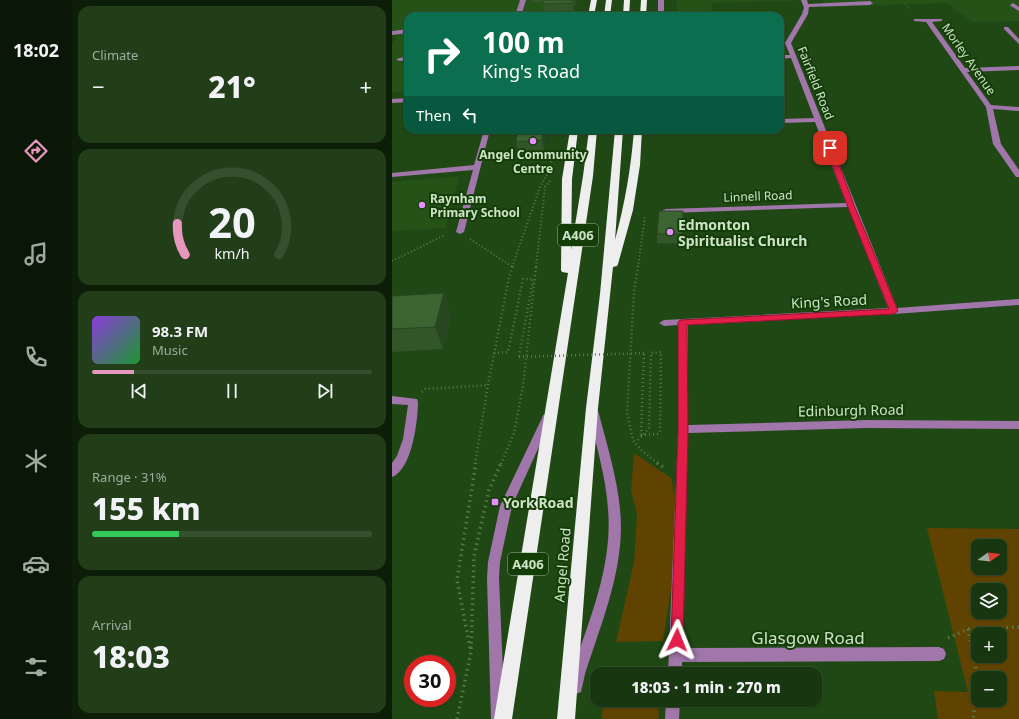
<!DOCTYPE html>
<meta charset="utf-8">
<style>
body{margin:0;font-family:"Noto Sans",sans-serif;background:#213e18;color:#f1f3f6;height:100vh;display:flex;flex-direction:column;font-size:15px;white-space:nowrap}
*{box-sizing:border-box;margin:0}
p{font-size:13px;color:#9fab9e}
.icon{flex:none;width:22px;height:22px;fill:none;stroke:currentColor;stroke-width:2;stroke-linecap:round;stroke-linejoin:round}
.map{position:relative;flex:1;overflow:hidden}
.details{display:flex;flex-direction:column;gap:6px;padding:6px;background:#0d1e08;width:320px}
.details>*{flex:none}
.hud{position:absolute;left:12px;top:12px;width:380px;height:122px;border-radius:12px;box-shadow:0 1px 3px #0004,0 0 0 1px #36502f;background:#0b6e4f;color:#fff;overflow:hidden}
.needle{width:26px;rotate:76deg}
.controls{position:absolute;left:579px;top:539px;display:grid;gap:8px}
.controls a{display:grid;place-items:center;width:36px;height:36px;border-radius:8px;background:#18360f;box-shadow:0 1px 3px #0004,0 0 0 1px #36502f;font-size:20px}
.speed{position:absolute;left:12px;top:655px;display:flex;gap:8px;font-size:20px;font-weight:700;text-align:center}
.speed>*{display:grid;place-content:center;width:52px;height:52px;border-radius:50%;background:#18360f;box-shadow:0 1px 3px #0004,0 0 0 1px #36502f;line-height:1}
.speed .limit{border:6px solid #d22;background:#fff;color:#111}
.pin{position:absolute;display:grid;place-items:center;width:34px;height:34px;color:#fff;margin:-17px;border-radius:8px;box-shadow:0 2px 6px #0006}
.me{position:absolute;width:44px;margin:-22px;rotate:2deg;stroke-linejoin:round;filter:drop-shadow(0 0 3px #0008)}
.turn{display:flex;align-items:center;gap:14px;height:84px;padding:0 12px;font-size:18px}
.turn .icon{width:52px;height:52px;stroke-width:2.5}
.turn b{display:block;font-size:28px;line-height:34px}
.then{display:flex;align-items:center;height:38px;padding:0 12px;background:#0003;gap:8px;font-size:15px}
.big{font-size:30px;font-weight:800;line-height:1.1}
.details .tile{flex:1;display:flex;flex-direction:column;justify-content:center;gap:6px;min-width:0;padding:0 14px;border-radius:12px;background:#213e18}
.details .dial{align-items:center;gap:0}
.dial svg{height:104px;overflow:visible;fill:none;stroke:#36502f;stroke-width:7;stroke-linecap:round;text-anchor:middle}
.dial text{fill:#f1f3f6;stroke:none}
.song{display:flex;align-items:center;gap:12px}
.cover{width:48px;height:48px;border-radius:6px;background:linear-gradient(135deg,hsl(270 70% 55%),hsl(130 70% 35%))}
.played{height:4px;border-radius:2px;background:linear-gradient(90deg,#e797bd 15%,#36502f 15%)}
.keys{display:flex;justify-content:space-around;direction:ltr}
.heat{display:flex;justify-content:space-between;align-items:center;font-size:22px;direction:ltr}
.charge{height:6px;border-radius:3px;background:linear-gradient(90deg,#34c759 31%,#36502f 0)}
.trip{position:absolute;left:198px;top:667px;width:232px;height:40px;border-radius:12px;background:#18360f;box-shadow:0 1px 3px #0004,0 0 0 1px #36502f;font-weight:800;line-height:40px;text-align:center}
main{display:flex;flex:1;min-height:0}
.tabs{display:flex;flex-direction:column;width:72px;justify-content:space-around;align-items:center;background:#0a1606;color:#9fab9e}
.tabs .icon{width:28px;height:28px}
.tabs .active{color:#e797bd}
.tabs b{font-size:18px;color:#f1f3f6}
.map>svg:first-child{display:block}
</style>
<main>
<nav class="tabs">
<b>18:02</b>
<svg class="icon active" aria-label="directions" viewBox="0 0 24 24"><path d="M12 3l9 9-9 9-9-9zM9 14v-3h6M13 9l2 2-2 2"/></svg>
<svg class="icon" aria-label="music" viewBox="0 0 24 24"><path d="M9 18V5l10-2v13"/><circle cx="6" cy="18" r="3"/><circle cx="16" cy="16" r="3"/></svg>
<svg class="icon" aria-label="phone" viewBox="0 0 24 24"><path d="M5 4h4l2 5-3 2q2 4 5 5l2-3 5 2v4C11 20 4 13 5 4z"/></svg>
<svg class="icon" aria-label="climate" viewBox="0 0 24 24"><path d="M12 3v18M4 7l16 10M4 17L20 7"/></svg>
<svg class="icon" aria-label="car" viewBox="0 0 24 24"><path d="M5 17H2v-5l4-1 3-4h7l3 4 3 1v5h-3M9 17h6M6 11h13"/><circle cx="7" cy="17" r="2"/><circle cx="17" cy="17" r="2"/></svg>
<svg class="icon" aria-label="filters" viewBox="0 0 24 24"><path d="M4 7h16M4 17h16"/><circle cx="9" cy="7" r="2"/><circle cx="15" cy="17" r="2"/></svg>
</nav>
<section class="details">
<div class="tile"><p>Climate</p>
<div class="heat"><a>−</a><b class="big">21°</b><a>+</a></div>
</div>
<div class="tile dial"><svg viewBox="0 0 100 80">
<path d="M14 69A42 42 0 1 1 86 69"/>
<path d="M14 69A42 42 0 0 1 8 45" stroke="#e797bd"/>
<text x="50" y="56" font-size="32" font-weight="700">20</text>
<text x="50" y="72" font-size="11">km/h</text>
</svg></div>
<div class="tile">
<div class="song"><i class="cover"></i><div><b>98.3 FM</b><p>Music</p></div></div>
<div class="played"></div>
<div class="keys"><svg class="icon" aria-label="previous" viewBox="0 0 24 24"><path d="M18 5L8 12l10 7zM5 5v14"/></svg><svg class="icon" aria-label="pause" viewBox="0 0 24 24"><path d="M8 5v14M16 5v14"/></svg><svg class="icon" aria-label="next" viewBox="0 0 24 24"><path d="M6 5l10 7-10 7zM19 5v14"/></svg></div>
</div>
<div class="tile"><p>Range · 31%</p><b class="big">155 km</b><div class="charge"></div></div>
<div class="tile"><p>Arrival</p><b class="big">18:03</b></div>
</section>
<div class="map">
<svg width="627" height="719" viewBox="0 0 627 719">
<rect width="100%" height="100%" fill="#204814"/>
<!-- built -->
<path fill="#245217" d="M0,0H185L181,16H16V91L0,92V46L6,30H0Z
M284,0H419L321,3L318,16H286Z
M431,0H627V21L580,22L555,3L431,7Z
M67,176L54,228L0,231V182Z"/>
<!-- green -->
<path fill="#604201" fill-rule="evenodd" d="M242,453L279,478L289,522L271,641L224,642L242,562L245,514L239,491Z
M535,528L627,529V719H546L542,691L576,692ZM586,546H608V568H586ZM586,590H608V612H586ZM586,634H608V656H586ZM586,678H608V700H586Z
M211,700H266L267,719H210Z"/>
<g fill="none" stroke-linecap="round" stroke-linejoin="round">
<!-- path-far3 -->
<path stroke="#57794d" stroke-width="1.5" stroke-dasharray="0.5 2" stroke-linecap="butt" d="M513,3L518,9"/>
<!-- path-far2 -->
<path stroke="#57794d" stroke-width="2" stroke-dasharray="1 2.5" stroke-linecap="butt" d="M78,239L121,267
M0,261L53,235
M120,267L148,187L157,171L161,153
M144,267L153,187L158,181
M246,267L253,216"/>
<!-- path-far1 -->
<path stroke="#57794d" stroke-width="2.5" stroke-dasharray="1 3" stroke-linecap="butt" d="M246,266L242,292L235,412L241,440L250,451L267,464
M102,353L116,352L131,279H141L127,357
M30,392L33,389L96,385
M249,435L252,353
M246,440L257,428L259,353L269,352L268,434
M83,464L96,385L117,277L121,266
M109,464L122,433L131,386L144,266"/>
<!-- path -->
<path stroke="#57794d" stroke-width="3.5" stroke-dasharray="1.5 4" stroke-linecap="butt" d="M265,463L273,468
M576,629L584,669L585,694L581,719
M556,638L576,629L627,627
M78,648L65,580L84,463
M65,719L79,652L82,556L97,490L109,463"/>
<!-- minor -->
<path fill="#a076ab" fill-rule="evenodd" d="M128,0H134L129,16H123Z
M266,0H272V16H266Z
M409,0H415L416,4L478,1L481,3L478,5L417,7L416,14L399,43L505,308L627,299V305L502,314L296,325V425L475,420L627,421V429L475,428L296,433L291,648L547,647L552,649L554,654L552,659L547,661L290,662V674H276L286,433V325L272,326L267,323L272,320L496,308L456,207L274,213L270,211L274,209L454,203L423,122L388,123V119L422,118L399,58L388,59V55H398L393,43L410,14L412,8Z
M621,3L627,7V11L619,6L618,5Z
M522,19H550V21L540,22L573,68L627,66V70L575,72L599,105L627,107V111L601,109L609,144L627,170V177H624L601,144L594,107L534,22L522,21Z
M612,27H616L627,39V44L612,29Z
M16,29V33L0,35V31Z
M16,56V60L7,61L4,59Z
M16,98V102L0,103V99Z
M92,130H98L72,232L68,234L64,232L81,170L0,177V173L82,165Z
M0,396L25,399L26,402C26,420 20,470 0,477V463L5,456L11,439L16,405L0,404Z
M202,410L206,411L207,414C215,445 225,477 228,509C234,565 210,621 193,674L189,692L184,694L179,692L177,687L179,674C197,621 221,566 216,509C214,477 204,445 197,414L198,411Z
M155,414L159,415L160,418L120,506L108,562L107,578L113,719H99L95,578L96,562L108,506L150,418L151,415Z
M274,700H288L287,719H273Z"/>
<!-- highway -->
<path fill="#eee" fill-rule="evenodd" d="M199,0H205L202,16H196Z
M214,0H220L218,16H212Z
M232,0H238L237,16H231Z
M249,0H255L254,16H248Z
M178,130H186L180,179L179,250L191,176L197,130H205L201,176L120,719H102L176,273L170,272L169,270L170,179Z
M223,130H231L223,240C233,203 239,168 242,130H250L248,165L241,210L226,264L225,266L221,267L206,408L183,719H165L194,408L208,294Z"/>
<!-- path-bridge -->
<path stroke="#57794d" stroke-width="2.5" stroke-dasharray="1 3" stroke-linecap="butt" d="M127,357L252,353
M249,435L268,434"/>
</g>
<!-- wall -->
<path fill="#335629" d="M140,0H182L181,10L152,12L151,4V2H140Z
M126,130H153V153L127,155L124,142Z
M291,211V220L290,244L265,243V234Z
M52,293L59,316L51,349L0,352V296Z"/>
<!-- shaded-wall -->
<path fill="#294622" d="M151,130H153V153L150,140Z
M52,293L59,316L51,349L43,327Z"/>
<!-- building -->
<path fill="#3b6430" stroke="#294622" d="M151,0H181V3L151,4Z
M126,130H151L150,140L124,142Z
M267,211H291L290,234H265Z
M52,293L43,327L0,329V296Z"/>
<!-- route -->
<path fill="#e11d48" stroke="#92132f" d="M438,146L441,148L462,205L506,311L502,314L295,325L296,433L291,640L289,645L285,647L281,645L279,640L286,433V322L288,320L497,309L455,205L434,148Z"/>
<!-- markers -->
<g fill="#e88eff" stroke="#153d08" stroke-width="1.5">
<circle cx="141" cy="141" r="4"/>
<circle cx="30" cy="205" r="4"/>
<circle cx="278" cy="232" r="4"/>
<rect x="99" y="498" width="8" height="8" rx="2"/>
</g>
<g text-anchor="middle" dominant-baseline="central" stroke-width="4" stroke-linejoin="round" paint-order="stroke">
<!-- far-street labels -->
<g font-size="12" fill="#cce3c6" stroke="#153d08">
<text transform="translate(577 59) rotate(55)">Morley Avenue</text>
<text transform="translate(424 83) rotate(68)">Fairfield Road</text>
<text transform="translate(366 196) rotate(-2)">Linnell Road</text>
</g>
<!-- far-poi labels -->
<g font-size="12" font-weight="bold" fill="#cce3c6" stroke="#153d08">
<text x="141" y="154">Angel Community<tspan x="141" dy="14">Centre</tspan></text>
<text x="38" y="198" text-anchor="start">Raynham<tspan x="38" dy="14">Primary School</tspan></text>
</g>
<!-- shield labels -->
<g fill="#153d08" stroke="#95b18d" stroke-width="1">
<rect x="166" y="224" width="40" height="22" rx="3"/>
<rect x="116" y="553" width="40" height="22" rx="3"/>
</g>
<g font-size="13" font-weight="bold" fill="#cce3c6">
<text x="186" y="235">A406</text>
<text x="136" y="564">A406</text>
</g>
<!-- poi labels -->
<g font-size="14" font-weight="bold" fill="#cce3c6" stroke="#153d08" text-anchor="start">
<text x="286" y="224">Edmonton<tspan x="286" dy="16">Spiritualist Church</tspan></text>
<text x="111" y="502">York Road</text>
</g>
<!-- street labels -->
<g font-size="14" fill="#cce3c6" stroke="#153d08">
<text transform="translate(437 301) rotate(-3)">King's Road</text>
<text transform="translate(459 410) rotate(-1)">Edinburgh Road</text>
<text transform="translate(170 565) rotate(-85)">Angel Road</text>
</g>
<!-- near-street labels -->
<g font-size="17" fill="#cce3c6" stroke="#153d08">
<text x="416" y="637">Glasgow Road</text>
</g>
</g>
</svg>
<div class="controls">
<a><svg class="needle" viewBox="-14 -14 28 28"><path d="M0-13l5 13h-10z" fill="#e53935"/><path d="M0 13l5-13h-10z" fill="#9fab9e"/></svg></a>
<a><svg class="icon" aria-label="layers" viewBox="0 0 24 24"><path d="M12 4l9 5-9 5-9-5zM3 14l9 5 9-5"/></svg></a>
<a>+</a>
<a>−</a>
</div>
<div class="speed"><div class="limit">30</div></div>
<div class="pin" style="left:438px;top:148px;background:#d93025"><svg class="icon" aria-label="arrive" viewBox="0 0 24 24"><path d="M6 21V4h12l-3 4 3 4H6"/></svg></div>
<svg class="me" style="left:285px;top:640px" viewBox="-20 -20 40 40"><path d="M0-17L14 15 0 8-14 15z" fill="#e11d48" stroke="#fff" stroke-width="4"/></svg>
<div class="trip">18:03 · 1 min · 270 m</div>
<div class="hud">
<div class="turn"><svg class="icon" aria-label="right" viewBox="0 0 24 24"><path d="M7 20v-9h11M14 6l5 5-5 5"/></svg><div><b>100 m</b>King's Road</div></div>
<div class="then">Then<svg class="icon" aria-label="left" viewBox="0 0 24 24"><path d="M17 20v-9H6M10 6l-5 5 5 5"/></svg></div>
</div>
</div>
</main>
